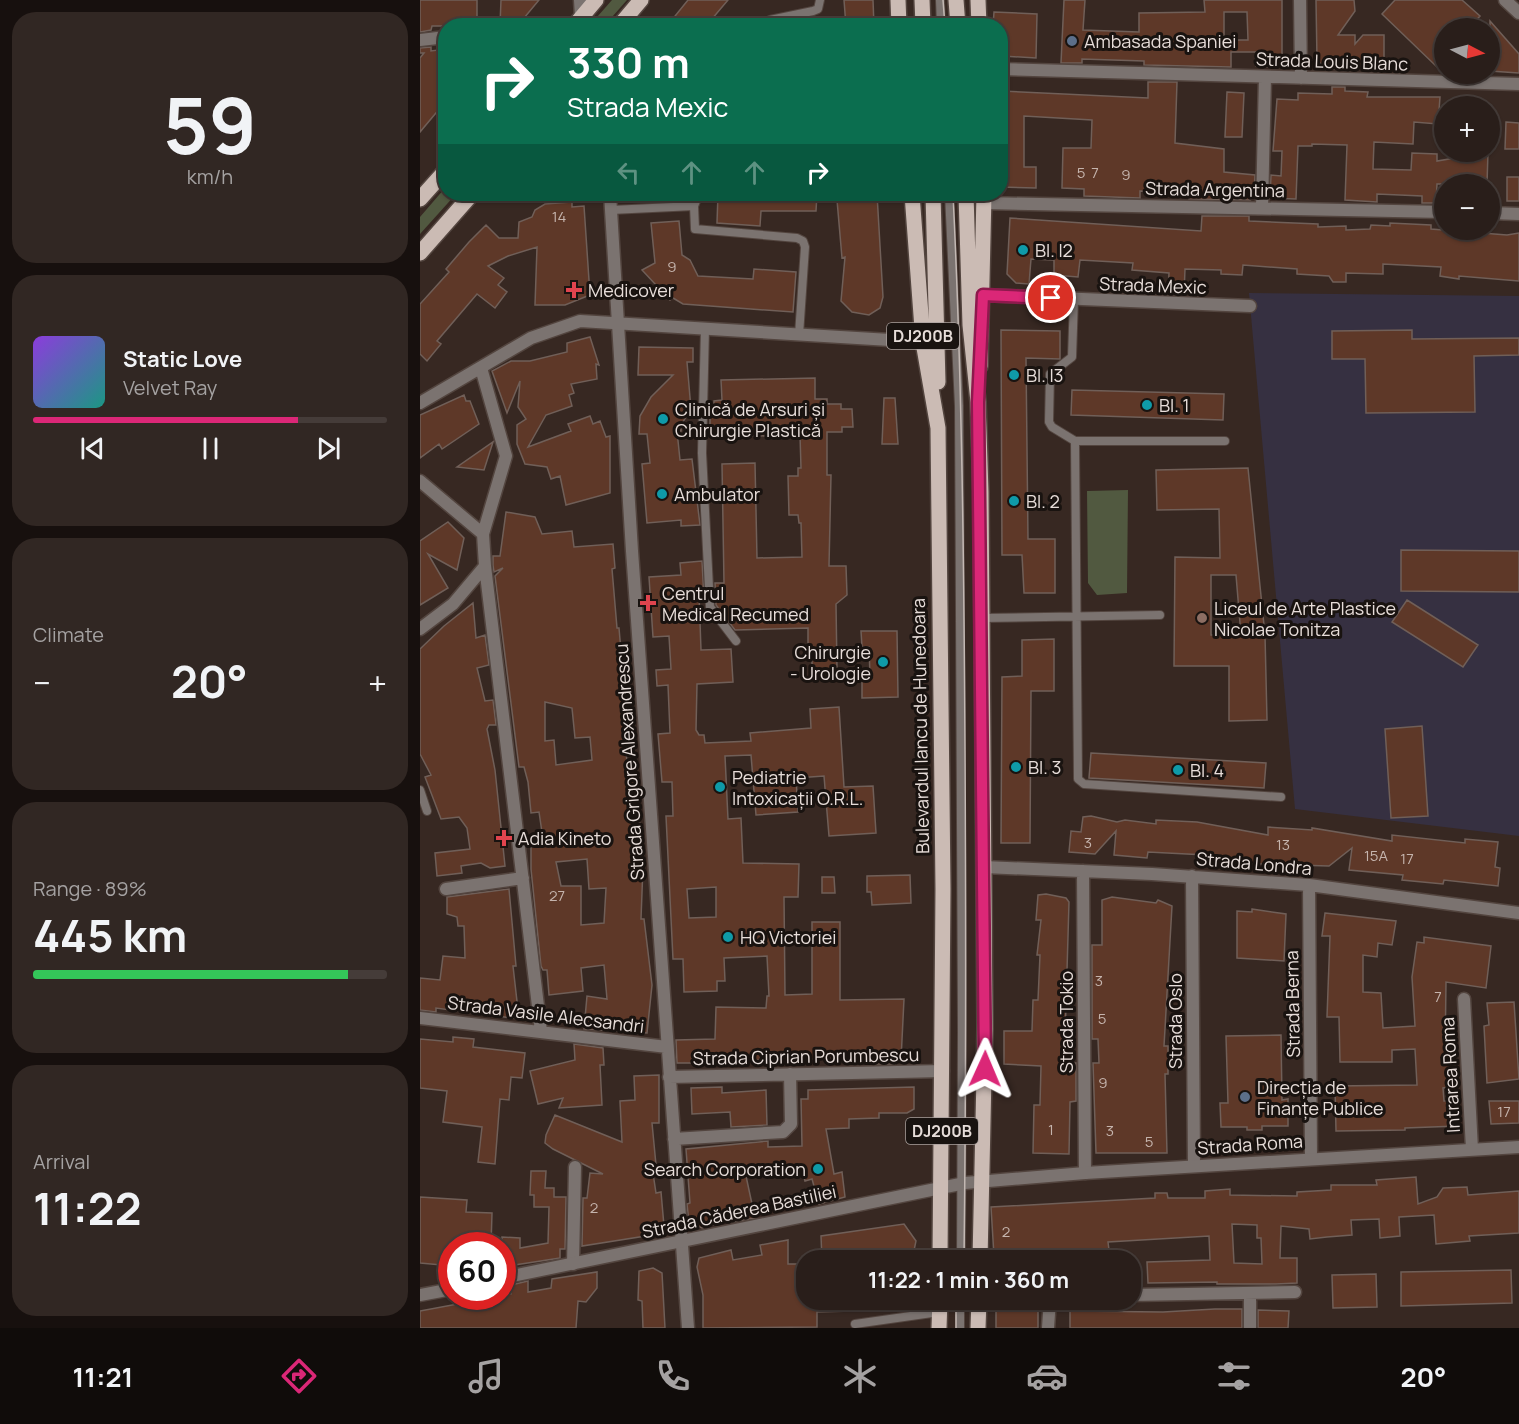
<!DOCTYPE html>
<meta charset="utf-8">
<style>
body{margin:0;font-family:Manrope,sans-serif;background:#312723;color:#f1f3f6;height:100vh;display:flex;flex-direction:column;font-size:22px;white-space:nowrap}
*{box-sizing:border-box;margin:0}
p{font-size:20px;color:#a5a2a2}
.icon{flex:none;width:33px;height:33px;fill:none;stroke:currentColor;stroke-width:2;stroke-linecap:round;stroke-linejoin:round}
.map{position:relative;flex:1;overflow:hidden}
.side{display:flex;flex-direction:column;gap:12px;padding:12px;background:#17100e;width:420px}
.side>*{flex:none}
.top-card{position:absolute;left:18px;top:18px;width:570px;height:183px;border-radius:24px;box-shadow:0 2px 4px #0004,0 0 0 2px #453c39;background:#0b6e4f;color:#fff;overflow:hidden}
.needle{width:39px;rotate:96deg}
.fabs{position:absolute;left:1014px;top:18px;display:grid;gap:12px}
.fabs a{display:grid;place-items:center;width:66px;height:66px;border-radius:50%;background:#291e1a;box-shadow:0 2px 4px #0004,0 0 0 2px #453c39;font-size:30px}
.speed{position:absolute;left:18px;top:1232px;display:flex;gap:12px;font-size:30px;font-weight:700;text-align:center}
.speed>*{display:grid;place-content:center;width:78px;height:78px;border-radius:50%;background:#291e1a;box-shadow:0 2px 4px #0004,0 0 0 2px #453c39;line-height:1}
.speed .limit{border:9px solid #d22;background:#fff;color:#111}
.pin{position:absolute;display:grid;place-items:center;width:51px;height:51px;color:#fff;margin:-26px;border:3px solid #fff;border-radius:50%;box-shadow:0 2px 6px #0007}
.me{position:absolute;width:66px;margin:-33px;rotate:1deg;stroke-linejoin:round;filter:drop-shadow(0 0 4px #0008)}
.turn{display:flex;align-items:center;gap:21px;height:126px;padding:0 30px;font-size:27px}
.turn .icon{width:78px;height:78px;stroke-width:2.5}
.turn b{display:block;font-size:42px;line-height:51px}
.lanes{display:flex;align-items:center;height:57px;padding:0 30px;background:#0003;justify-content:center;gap:30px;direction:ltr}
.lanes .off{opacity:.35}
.big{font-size:45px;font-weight:700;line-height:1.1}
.side .tile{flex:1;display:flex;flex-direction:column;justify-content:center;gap:9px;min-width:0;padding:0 21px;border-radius:24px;background:#312723}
.side .dial{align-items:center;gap:0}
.dial b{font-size:78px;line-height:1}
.song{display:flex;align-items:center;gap:18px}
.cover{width:72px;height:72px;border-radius:9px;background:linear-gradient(135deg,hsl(270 70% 55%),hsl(170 70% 35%))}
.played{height:6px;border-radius:3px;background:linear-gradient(90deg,#db2777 75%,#453c39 75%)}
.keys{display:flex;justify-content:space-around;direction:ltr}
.heat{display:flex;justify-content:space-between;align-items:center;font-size:33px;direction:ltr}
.charge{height:9px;border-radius:4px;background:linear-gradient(90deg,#34c759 89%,#453c39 0)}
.trip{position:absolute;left:376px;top:1250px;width:345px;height:60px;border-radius:24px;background:#291e1a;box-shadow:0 2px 4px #0004,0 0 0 2px #453c39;font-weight:700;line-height:60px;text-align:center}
.tab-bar{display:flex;height:96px;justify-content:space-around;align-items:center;background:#100c0a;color:#a5a2a2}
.tab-bar .icon{width:42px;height:42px}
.tab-bar .selected{color:#db2777}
.tab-bar b{font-size:27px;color:#f1f3f6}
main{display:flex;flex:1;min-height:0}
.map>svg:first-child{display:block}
</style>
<main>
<section class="side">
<div class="tile dial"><b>59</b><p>km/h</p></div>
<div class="tile">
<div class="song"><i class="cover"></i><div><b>Static Love</b><p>Velvet Ray</p></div></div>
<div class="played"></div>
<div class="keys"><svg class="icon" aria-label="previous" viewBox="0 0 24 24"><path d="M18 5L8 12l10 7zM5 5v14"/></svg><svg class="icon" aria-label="pause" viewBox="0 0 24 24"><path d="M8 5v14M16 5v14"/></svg><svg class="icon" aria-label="next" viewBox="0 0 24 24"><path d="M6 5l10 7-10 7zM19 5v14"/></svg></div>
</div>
<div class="tile"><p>Climate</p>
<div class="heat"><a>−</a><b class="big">20°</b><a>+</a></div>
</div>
<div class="tile"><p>Range · 89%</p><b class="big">445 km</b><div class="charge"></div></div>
<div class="tile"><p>Arrival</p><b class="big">11:22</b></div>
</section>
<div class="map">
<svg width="1099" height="1328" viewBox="0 0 1099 1328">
<rect width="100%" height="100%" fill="#372822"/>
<!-- industrial -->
<path fill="#363041" d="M829,293L1099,296V836L875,809Z"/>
<!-- green -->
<path fill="#515940" d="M192,0H207L185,25H170Z
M25,188L26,194H36L0,234V217Z
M708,490L707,593L677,595L668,583L667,491Z"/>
<!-- building -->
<path fill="#5e3828" stroke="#705f58" stroke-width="1.5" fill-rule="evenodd" d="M0,0H57V26H12L11,30L0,32Z
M81,0H119L99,24L80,25Z
M268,0H308L286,26H247Z
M424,0H453L454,26H426Z
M644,0H665L663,30L719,32V13L785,12L784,0H862V61L854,67L836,66V52H811V67L724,65V61L662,59V63H641ZM804,12H827L828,40H804Z
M896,0H934L935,11L918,35H935V44L943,35H964V66H926V71L905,68L897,60Z
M975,0H1042L1060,16L1049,28H1024V58L1017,67L962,14Z
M574,12L617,14L616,58L582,56L580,26H573Z
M1070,21L1099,54V73L1070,71Z
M11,47V51L26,49V101L0,132V58L4,53H0V48Z
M728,82H757L755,143L804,149V172L835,175L834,198L830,200L769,199V192L720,191V198L664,196V189L642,188L643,148H671L672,120L604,116V167H616V188L580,187L581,91L728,98Z
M912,87H925V91L948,92L947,97H1020L1018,124L994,122L993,144L954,142L953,169L991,170L992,153L1017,154V161L1052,155V152H1068L1067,184H1017L1016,203H1002V196L957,194V202L925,200L927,145L892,144V146H878L876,199L850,198L851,175L861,176L862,151H853L857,99L878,100V93L912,94Z
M807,92L824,93L822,137H805Z
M1086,122L1099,123V149H1085Z
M1087,177H1099V201H1087Z
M298,194L363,196V194H397L396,211H341L340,226L297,223Z
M430,194H457L463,297L460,308L449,315L432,312L421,301L425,257L422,258L417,200L431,199Z
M152,202V207L164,206L170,295L145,305H115L117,247L88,256L68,266L84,278L78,285L87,292L75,308L57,294L17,341L21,344L7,361L0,354V304L29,272L26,269L49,242L66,225L79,238H98L99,222L112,217L115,210L125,204Z
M782,216H829V221L898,224V227L926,226V230L950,229L951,225L970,226V223L1011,225V229L1087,235L1099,233V281L1039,276V279L1020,276L1021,267L963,264V274L926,273V282H913L909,276L877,274V269L823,265L822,275L801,274V270L765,269L764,295L748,294L749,273L712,270L713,263L660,260L658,277L634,275V260L611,259L609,284L596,283L587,274L590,218L781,231Z
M259,221L262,255L270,260L278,276L333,279L334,269L376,272L373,312L263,304L253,298L250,300L222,270L235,263L231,223Z
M581,330L640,331V359L606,358L608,539H635V593H604L602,555H582Z
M992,330V339L1099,338V355L1054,356L1055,412L946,413L945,359H912V331Z
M170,337L179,365L176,364L177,379L151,384L154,393L149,395L152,406L126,415L108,447L151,431L148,424L170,416L173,424L180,421L186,437L190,436V493L146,505L140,476L131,479L127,467L105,464L97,444V425L106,419L98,407L100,381L87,413L72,371L91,361H110L147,352V343Z
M219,347L273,348V362H267L271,409L261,425V431H257L260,460L272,459L280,525L261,526V520L227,523L222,464L230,463L227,434H219L220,416L231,397L253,375H218Z
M395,378V399H407V404H421V409H432L433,427H422V432H407V475H411L409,566H426L427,595L416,604L417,669L392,670V660H388V628L315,630L296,605L295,583H304L302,464L335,463L337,558L382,557L381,523H379L378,515H369L368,476H378V468H381L380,435L294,437V428H290V410H294V401L302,400L301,380Z
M652,390L804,394L803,420L651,415Z
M44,395L46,401H50L59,424L22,449L19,444L0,458V415Z
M464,398H475L478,444H462Z
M73,442L64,470L37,467Z
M828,468L845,635L847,720L809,721V666H754L755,557L800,558L799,509L737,510L736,470ZM791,575H816L821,635H791Z
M86,512L115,517L122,534L152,531L154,547L193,544L195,568L192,569L197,628H199L202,663L208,662L212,714V728L204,729L208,774H213L217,823H220L223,866L221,919H224L232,985L227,1033L164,1029L167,996L187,999L184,965L161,968L163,991L129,995L127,970H123L121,966L111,869V847L124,846L119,812L111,813L108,782L104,767H99L75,576L83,568L74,572L73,565V556H80ZM125,702L152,708L155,738L170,737L172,760L136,765L134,740L125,741ZM167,859L169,889L186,888L184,923L161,925V886H141L136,862Z
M28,522L44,538L37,570L8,554L28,588L0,605V541Z
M981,550L1099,551V592L981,591Z
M282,561L284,599L279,594L281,650L311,649L313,682L277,684L276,730L279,735H284L285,743L331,741L330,733L391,728L390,709L419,707L424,787L453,786L456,833L409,836L404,776L376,778L378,812L336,815L331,755L305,756L308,819L321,818L323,863L379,864L378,897H364L365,995L392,994V922H420V1000L484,999L481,1060L475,1064H451V1059H378V1062L312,1059V1063H257L256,1040L295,1039L296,1007L346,1008L347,996H349L347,956L304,958L305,981H297V991L264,992L263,959H253L246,816H253L252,782H242L238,734L250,733L248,685L237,686L236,670L251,669L249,636L233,637L229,577L261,575L260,563ZM296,887V917L269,918L267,889Z
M987,600L1058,645L1043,667L972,622Z
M53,603L56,638L65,635L69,665L57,668L65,701L73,700L76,725H69L67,729L75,770L85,866L70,868L61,863L41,866L42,873L17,876L15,853L50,849L47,828L39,817L21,819L5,777L11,775L0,754V649L24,626Z
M441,631H477L478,697L442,698V676H450L449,647H442Z
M634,639V691H611L610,843H581L582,677L602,676V640Z
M1002,726L1008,816L971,818L965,729Z
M671,753L846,763L844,788L669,778Z
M671,816L697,822L705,820L736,824V820L777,822L848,835V827L892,830V828L972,841V835L1045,843V839L1078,842L1075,867L1080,868L1078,886L1024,880L1023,884L982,880L983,875L929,870L932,848L909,866L810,863V866L786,862V855L728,852L727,858L694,855L696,831L675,854L649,852L651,831L661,832L663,817Z
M490,875L491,903L452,905L451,892H447V876Z
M402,877H414L415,893H402Z
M89,889L96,966H93L99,1019L16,1008V1012L0,1010V978L20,980L23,956L45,958L44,926H38L37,917L27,914V897Z
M626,894L646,898L649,902L645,1039H652V1063H656V1101L650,1102L649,1154L613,1153L614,1105H620L621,1066L584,1064V1031H612L613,1000H618L620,955H617L621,920H616L618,895Z
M692,897L736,903L738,900L752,906L744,1046H748V1074H745L747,1153H676L673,1063H679L678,1039H672V945H682V900Z
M832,909L866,914L864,961L817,958V911L832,912Z
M905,913L976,921L972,945L958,943L957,957L943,955V992L961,993L963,1028L995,1026L992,977L997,942L1004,943V937L1071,946L1066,988L1026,982L1025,1059H1032L1033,1065L1035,1064L1036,1086L1023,1088L1024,1101H1037L1038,1126L985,1128V1130L916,1131L915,1086L997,1085L995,1049L972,1050V1062H920L919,1017H907L910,936H902Z
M1094,1002L1099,1079L1067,1083L1064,1026L1069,1025L1067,1003Z
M861,1035L862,1100L868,1099V1126H842V1130H827V1127H801L800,1103H808L806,1036Z
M33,1037L54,1039L53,1047L105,1053L102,1078L91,1077L89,1100L80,1099L75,1164L58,1162L62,1127L23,1122L27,1091L0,1088V1039L33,1042Z
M154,1044L183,1048L184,1065H180L182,1105L139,1108L143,1098L118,1104L110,1071L155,1060Z
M239,1075V1123H232L236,1165L233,1173L236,1193L241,1192L244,1226L232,1235L162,1246L163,1198H167L170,1173L183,1174L133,1149L125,1143L126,1135L135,1115L202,1142L200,1101L215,1100L214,1076Z
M302,1087V1093L346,1090L347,1125L311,1127L310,1112L272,1114L271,1088Z
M494,1087V1109L487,1113H459V1118L429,1119V1128L406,1129L414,1174L422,1172L425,1197L399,1204L392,1179L385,1181L382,1169H339V1174L326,1176L335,1218L312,1222V1219L282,1228L269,1222L267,1204L270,1203L266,1149L348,1141V1147L382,1146L381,1099H388V1090Z
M1069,1101H1099V1123L1071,1124Z
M111,1171H126L125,1188H134V1197H146L145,1249H140V1258L82,1267V1237L100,1238V1248L128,1243L129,1207H114V1195H110Z
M996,1177L998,1204L1017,1197L1023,1188L1047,1187L1048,1195L1099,1191V1233L1049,1236L1050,1241L1016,1244L1014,1215L979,1217L980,1236L960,1238L959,1219L931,1220L932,1235L907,1237L890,1239L889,1229L861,1226L860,1258H877V1283L856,1284H797V1282L728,1283L727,1262L790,1260L789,1236L688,1242L689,1250H683L684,1260H577V1256H574L571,1207L735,1198V1193H747L748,1198H785V1191L810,1189V1195L877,1196V1192L911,1190V1185H957L956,1180ZM812,1224L837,1225V1238H841L842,1264L814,1263Z
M0,1197L47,1200L46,1212L72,1213L71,1245H32V1266L0,1263Z
M484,1224L496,1241L492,1260H402L401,1236Z
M368,1240V1264H387V1299H432V1311L397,1312V1327L283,1328V1295L277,1267L279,1258L311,1250L313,1260L342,1255L340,1245Z
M233,1268L242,1273L245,1328H223L222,1301L218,1300L219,1271Z
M1091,1270L1092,1303L981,1306V1272Z
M177,1272V1288L166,1302L158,1301L156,1328H0V1311L91,1294V1285L108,1281V1292L131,1288L132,1279Z
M956,1274L957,1307L913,1308L912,1275Z
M576,1299H618V1328H576Z
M795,1309H822V1328H650V1311L743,1312Z
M838,1310L869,1311L868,1328H838Z"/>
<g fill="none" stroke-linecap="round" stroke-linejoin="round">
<!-- service casing -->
<g stroke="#53453f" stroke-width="10">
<path id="service" d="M520,0L521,26
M337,26L350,20L393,11L398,9L400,0
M279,194L274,206L275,229L377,238L383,241L385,247L379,335
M529,194L539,406L542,1031L541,1260
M191,210L274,206
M654,299L652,357L630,374L629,422L632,427L655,441
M285,328L282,453L290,607L316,641
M805,441H655L658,779L664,784L861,797
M562,618L740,615
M0,790L7,811
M435,1324L519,1312
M540,1328V1299"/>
</g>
<!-- minor casing -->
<g stroke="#53453f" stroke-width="15">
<path id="minor" d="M880,0L881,78
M1085,0L1099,13
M0,40L26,37
M580,69L1099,84
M190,194L212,551L268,1328
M564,203L1024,212
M842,208L845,77
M1070,213L1099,214
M563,295L830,306
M61,368L86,456L63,534L65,566L121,1031
M0,403L111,338L160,321L503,342
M0,481L63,534
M0,629L33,604L65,566
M564,867L732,874L889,885L1099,913
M663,871L665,1173
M772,876L774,1166
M889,885L891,1158
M26,889L103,878
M1044,999L1052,1149
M0,1018L247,1047
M249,1077L523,1071
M254,1139L363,1132L371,1124L370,1074
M153,1264L155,1167
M830,1293V1328
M711,1295L875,1292
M628,1328L630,1299"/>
</g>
<!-- tertiary casing -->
<g stroke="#53453f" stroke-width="15">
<path id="tertiary" d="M160,0L161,17
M82,1278L545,1183L665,1173L1099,1147
M0,1295L32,1289"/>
</g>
<!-- primary casing -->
<g stroke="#53453f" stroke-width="18">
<path id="primary" d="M478,0L479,26
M502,0L503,26
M536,0L538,26
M558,0L559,26
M154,26L176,0
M199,26L221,0
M492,194L503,342L518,428L523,889L520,1260
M513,194L518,382
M546,194L550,325L558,402L561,492L565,1029L560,1260
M0,199L26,170
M0,253L52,194
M560,366L564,194
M519,1328L520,1299
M558,1328L559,1299"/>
</g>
<!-- service -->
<use href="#service" stroke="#7b7370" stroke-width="8"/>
<!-- minor -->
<use href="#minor" stroke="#7b7370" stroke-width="12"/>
<!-- tertiary -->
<use href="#tertiary" stroke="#7b7370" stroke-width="12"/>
<!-- primary -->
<use href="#primary" stroke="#cbbbb4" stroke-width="15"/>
<!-- tram -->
<path stroke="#c3b8b3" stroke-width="1.5" d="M523,0L525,26
M533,194C542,379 544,565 545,751C546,921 546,1090 544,1260
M536,1328V1299"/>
</g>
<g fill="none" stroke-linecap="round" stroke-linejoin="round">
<!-- route casing -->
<g stroke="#8e194d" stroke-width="15">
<path id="route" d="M565,1069L558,402L563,295L631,298"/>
</g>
<!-- route -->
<use href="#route" stroke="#db2777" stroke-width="10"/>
</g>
<!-- markers -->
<g fill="#5c6f8a" stroke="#191310" stroke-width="2">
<circle cx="652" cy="41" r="6"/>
<circle cx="825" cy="1097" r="6"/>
</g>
<g fill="#0f9aa8" stroke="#191310" stroke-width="2">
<circle cx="603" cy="250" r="6"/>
<circle cx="594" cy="375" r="6"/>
<circle cx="727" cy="405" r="6"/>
<circle cx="243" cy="419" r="6"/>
<circle cx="242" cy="494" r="6"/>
<circle cx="594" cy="501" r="6"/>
<circle cx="463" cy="662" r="6"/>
<circle cx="596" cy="767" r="6"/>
<circle cx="758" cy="770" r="6"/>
<circle cx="300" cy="787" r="6"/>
<circle cx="308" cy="937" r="6"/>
<circle cx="398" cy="1169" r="6"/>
</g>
<g fill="#e0444e" stroke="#191310" stroke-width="2">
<path d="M151 281h6v6h6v6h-6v6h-6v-6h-6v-6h6z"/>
<path d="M225 594h6v6h6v6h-6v6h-6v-6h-6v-6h6z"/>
<path d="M81 829h6v6h6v6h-6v6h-6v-6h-6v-6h6z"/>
</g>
<circle fill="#8d6e63" stroke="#191310" stroke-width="2" cx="782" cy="618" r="6"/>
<g text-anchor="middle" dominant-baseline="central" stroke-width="6" stroke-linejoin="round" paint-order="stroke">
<!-- number labels -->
<g font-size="15" fill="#c5b4ad">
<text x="661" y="172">5</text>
<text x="675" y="172">7</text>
<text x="706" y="174">9</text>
<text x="139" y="216">14</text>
<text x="252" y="266">9</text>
<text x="668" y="842">3</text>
<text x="863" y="844">13</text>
<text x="956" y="855">15A</text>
<text x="987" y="858">17</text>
<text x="137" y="895">27</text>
<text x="679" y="980">3</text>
<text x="1018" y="996">7</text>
<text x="682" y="1018">5</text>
<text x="683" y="1082">9</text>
<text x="1084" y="1111">17</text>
<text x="631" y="1129">1</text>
<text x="690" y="1130">3</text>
<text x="729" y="1141">5</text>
<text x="174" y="1207">2</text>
<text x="586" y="1231">2</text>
</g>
<!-- shield labels -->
<g fill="#191310" stroke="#a9a09d" stroke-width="1.5">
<rect x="467" y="323" width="72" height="26" rx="4.5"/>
<rect x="486" y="1118" width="72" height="26" rx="4.5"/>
</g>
<g font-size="16" font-weight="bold" fill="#e7ddd9">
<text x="503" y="336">DJ200B</text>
<text x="522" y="1131">DJ200B</text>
</g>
<!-- poi labels -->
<g font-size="18" fill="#e7ddd9" stroke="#191310" text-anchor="start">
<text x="664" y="41">Ambasada Spaniei</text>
<text x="615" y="250">Bl. I2</text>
<text x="168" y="290">Medicover</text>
<text x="606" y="375">Bl. I3</text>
<text x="739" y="405">Bl. 1</text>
<text x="255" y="409">Clinică de Arsuri și<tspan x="255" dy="21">Chirurgie Plastică</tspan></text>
<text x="254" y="494">Ambulator</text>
<text x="606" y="501">Bl. 2</text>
<text x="242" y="593">Centrul<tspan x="242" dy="21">Medical Recumed</tspan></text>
<text x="794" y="608">Liceul de Arte Plastice<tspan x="794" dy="21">Nicolae Tonitza</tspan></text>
<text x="451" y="652" text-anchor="end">Chirurgie<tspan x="451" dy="21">- Urologie</tspan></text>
<text x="608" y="767">Bl. 3</text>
<text x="770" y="770">Bl. 4</text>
<text x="312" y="777">Pediatrie<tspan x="312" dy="21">Intoxicații O.R.L.</tspan></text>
<text x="98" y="838">Adia Kineto</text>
<text x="320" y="937">HQ Victoriei</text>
<text x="837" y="1087">Direcția de<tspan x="837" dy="21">Finanțe Publice</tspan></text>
<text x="386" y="1169" text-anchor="end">Search Corporation</text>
</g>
<!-- street labels -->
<g font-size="18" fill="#e7ddd9" stroke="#191310">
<text transform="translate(912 61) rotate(2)">Strada Louis Blanc</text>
<text transform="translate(795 189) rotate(1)">Strada Argentina</text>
<text transform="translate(733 285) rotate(2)">Strada Mexic</text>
<text transform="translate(500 726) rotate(-91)">Bulevardul Iancu de Hunedoara</text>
<text transform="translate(209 762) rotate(-94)">Strada Grigore Alexandrescu</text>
<text transform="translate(834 863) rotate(5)">Strada Londra</text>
<text transform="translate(872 1004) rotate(-91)">Strada Berna</text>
<text transform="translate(126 1014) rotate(7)">Strada Vasile Alecsandri</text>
<text transform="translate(755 1021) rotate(-90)">Strada Oslo</text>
<text transform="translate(646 1022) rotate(-90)">Strada Tokio</text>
<text transform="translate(386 1056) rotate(-1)">Strada Ciprian Porumbescu</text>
<text transform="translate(1030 1075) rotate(-93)">Intrarea Roma</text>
<text transform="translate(830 1144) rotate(-4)">Strada Roma</text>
<text transform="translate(319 1211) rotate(-12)">Strada Căderea Bastiliei</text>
</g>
</g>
</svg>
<div class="fabs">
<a><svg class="needle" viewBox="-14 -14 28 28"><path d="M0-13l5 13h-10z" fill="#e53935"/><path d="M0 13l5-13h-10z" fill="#a5a2a2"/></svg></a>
<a>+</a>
<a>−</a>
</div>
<div class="speed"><div class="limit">60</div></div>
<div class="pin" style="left:631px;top:298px;background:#d93025"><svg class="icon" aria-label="arrive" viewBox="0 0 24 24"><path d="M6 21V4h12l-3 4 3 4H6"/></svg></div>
<svg class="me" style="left:565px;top:1069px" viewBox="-20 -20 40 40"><path d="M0-17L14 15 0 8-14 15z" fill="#db2777" stroke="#fff" stroke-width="4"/></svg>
<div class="trip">11:22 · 1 min · 360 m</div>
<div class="top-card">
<div class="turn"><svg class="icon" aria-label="right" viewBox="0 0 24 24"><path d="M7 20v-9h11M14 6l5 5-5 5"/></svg><div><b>330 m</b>Strada Mexic</div></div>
<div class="lanes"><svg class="icon off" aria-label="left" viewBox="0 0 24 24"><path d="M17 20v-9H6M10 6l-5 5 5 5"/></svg><svg class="icon off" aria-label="ahead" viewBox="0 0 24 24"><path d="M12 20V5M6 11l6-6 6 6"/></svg><svg class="icon off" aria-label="ahead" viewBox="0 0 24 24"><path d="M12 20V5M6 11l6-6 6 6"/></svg><svg class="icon" aria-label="right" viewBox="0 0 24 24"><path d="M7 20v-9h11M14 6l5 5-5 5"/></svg></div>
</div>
</div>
</main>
<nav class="tab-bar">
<b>11:21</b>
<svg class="icon selected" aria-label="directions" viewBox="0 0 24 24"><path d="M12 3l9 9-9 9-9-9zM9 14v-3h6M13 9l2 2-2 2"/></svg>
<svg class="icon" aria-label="music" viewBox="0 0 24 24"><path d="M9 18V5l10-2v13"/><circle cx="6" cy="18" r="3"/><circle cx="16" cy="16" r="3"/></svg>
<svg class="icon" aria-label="phone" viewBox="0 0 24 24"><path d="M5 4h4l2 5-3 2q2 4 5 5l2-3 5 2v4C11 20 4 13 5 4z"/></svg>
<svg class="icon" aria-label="climate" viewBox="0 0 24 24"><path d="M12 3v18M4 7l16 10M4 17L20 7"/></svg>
<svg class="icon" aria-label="car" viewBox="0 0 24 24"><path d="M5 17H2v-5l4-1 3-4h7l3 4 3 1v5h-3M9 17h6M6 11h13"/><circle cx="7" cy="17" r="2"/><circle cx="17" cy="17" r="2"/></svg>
<svg class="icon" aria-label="filters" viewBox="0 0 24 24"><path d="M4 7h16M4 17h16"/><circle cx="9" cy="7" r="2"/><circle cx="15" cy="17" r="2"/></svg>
<b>20°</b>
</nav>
